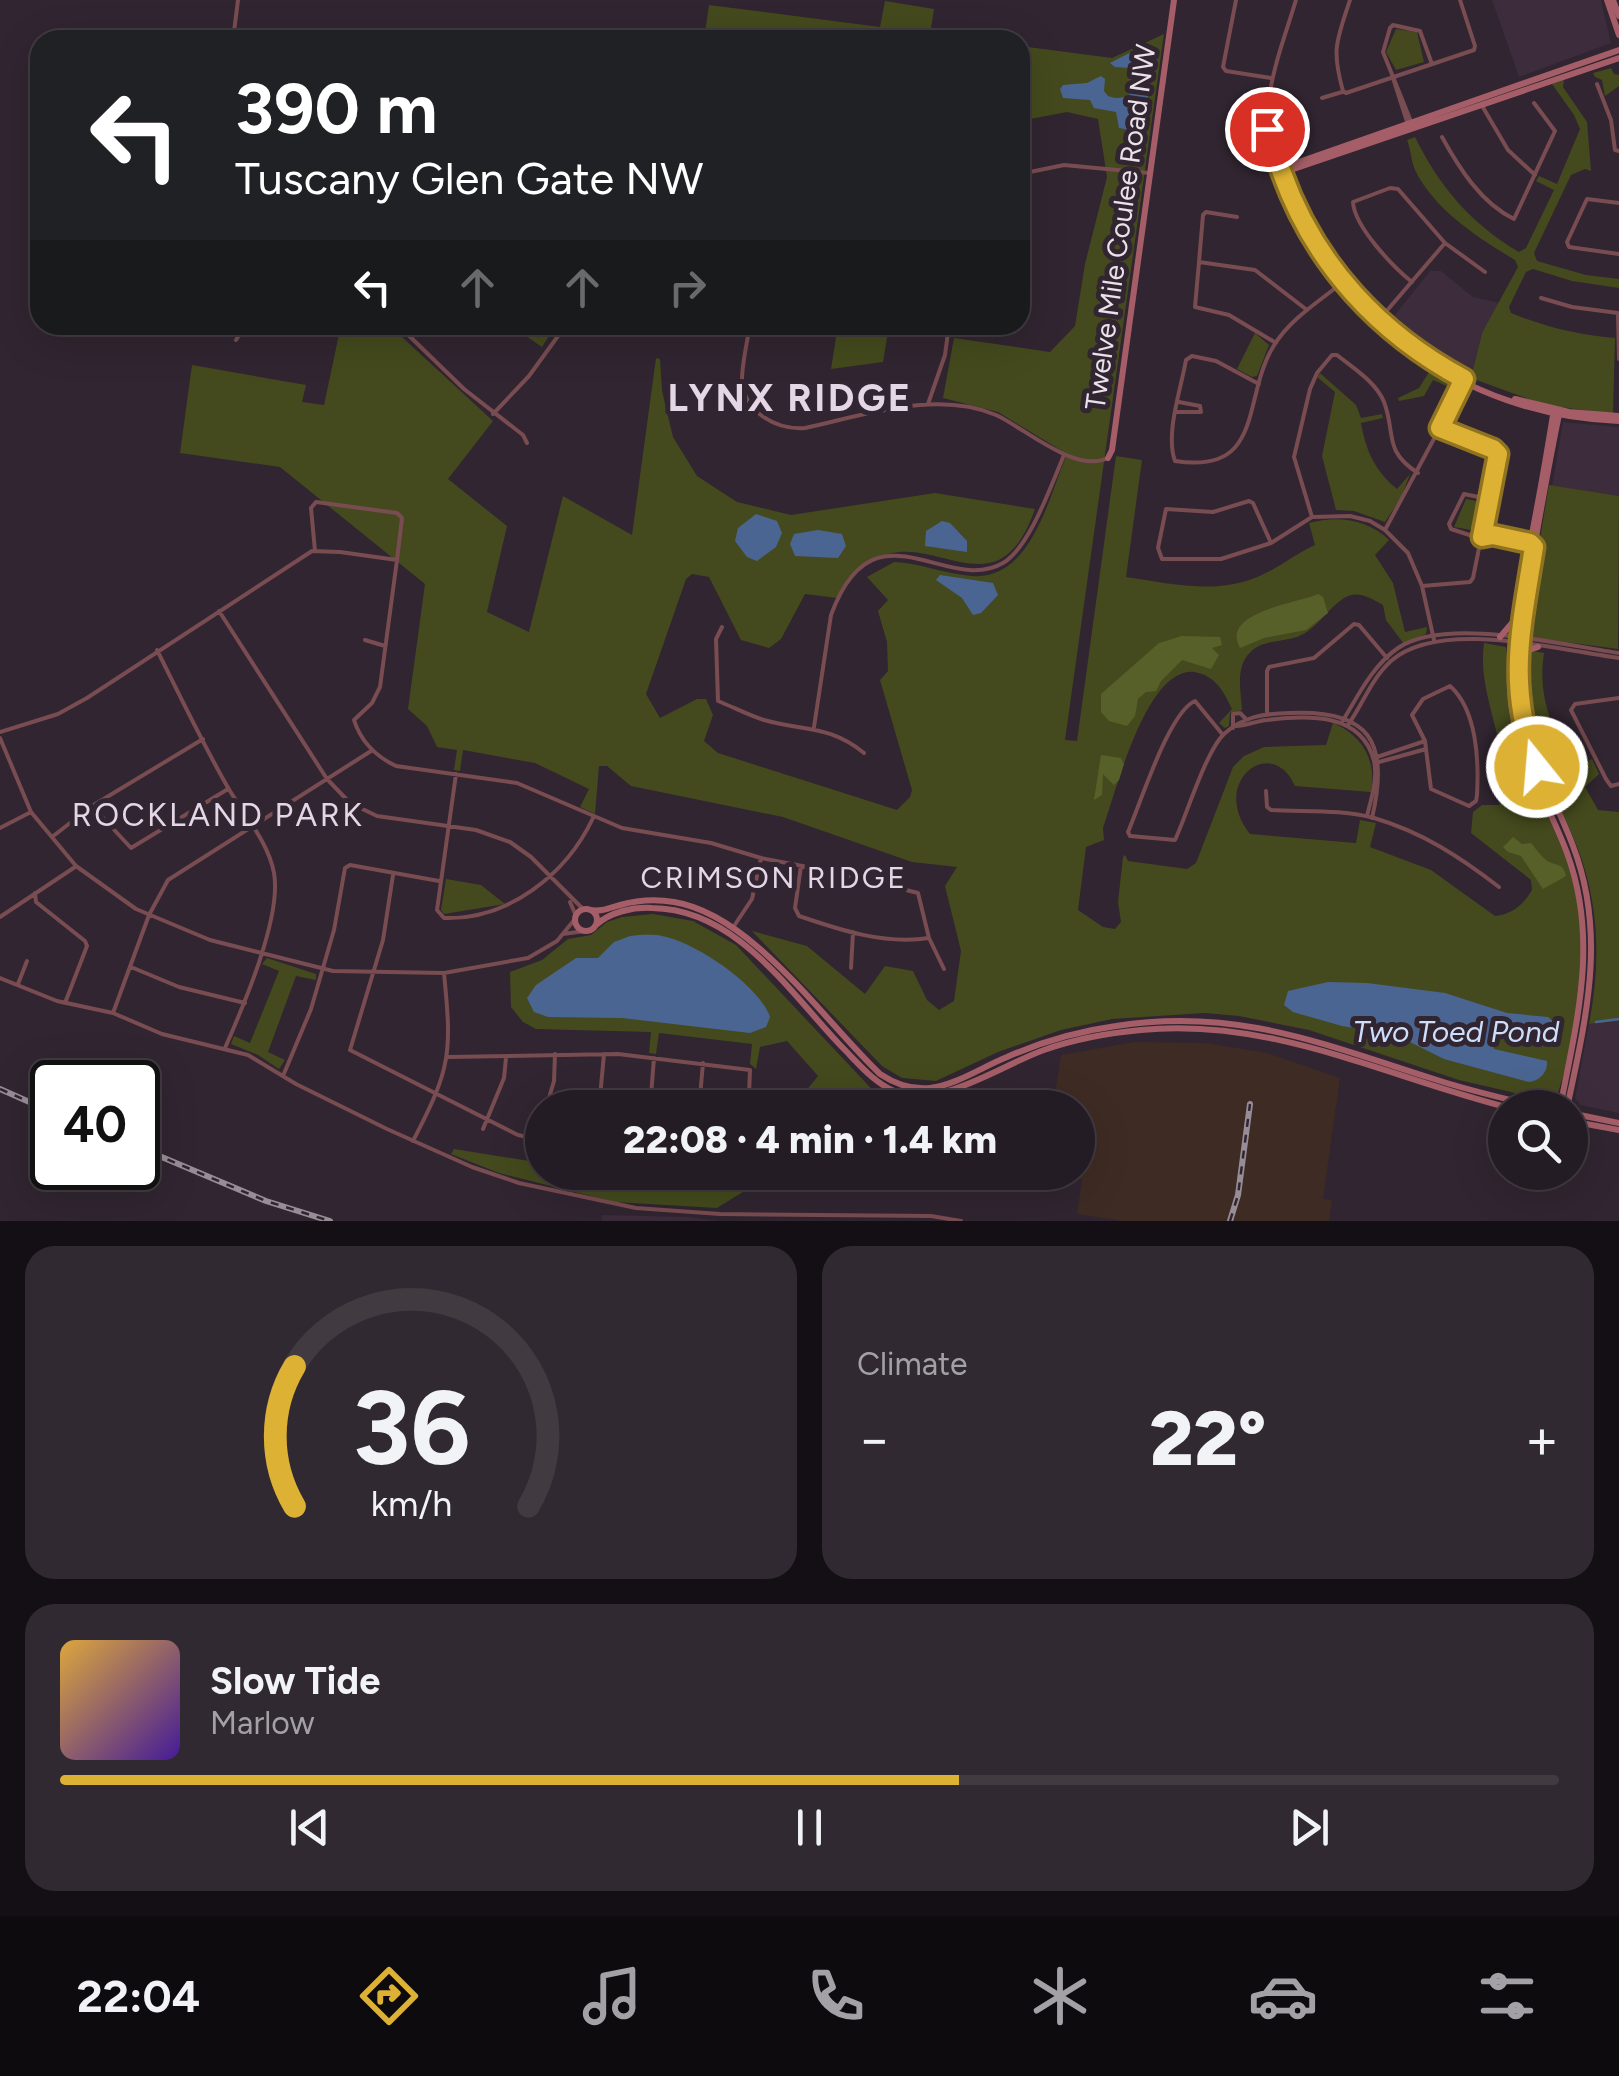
<!DOCTYPE html>
<meta charset="utf-8">
<style>
body{margin:0;font-family:Figtree,sans-serif;background:#302931;color:#f1f3f6;height:100vh;display:flex;flex-direction:column;font-size:38px;white-space:nowrap}
*{box-sizing:border-box;margin:0}
p{font-size:32px;color:#a3a1a6}
.icon{flex:none;width:55px;height:55px;fill:none;stroke:currentColor;stroke-width:2;stroke-linecap:round;stroke-linejoin:round}
.map{position:relative;height:1221px;overflow:hidden}
.panel{display:flex;flex-direction:column;gap:25px;padding:25px;background:#140f14;flex:1}
.panel>*{flex:none}
.guide{position:absolute;left:30px;top:30px;width:1000px;height:305px;border-radius:30px;box-shadow:0 10px 40px #0002,0 0 0 2px #413a41;background:#202124;color:#fff;overflow:hidden}
.controls{position:absolute;left:1488px;top:1090px;display:grid;gap:20px}
.controls a{display:grid;place-items:center;width:100px;height:100px;border-radius:50%;background:#241c24;box-shadow:0 10px 40px #0002,0 0 0 2px #413a41;font-size:50px}
.speed{position:absolute;left:30px;top:1060px;display:flex;gap:20px;font-size:50px;font-weight:700;text-align:center}
.speed>*{display:grid;place-content:center;width:130px;height:130px;border-radius:50%;background:#241c24;box-shadow:0 10px 40px #0002,0 0 0 2px #413a41;line-height:1}
.speed .limit{border:5px solid #111;border-radius:15px;background:#fff;color:#111}
.pin{position:absolute;display:grid;place-items:center;width:85px;height:85px;color:#fff;margin:-42px;border:5px solid #fff;border-radius:50%;box-shadow:0 2px 10px #0007}
.me{position:absolute;width:110px;margin:-55px;rotate:343deg;stroke-linejoin:round;filter:drop-shadow(0 0 8px #0008)}
.turn{display:flex;align-items:center;gap:35px;height:210px;padding:0 40px;font-size:45px}
.turn .icon{width:130px;height:130px;stroke-width:2.5}
.turn b{display:block;font-size:70px;line-height:85px}
.lanes{display:flex;align-items:center;height:95px;padding:0 40px;background:#0003;justify-content:center;gap:50px;direction:ltr}
.lanes .off{opacity:.35}
.big{font-size:75px;font-weight:800;line-height:1.1}
.panel .widget{flex:1;display:flex;flex-direction:column;justify-content:center;gap:15px;min-width:0;padding:0 35px;border-radius:30px;background:#302931}
.panel .dial{align-items:center;gap:0}
.dial svg{height:260px;overflow:visible;fill:none;stroke:#413a41;stroke-width:7;stroke-linecap:round;text-anchor:middle}
.dial text{fill:#f1f3f6;stroke:none}
.song{display:flex;align-items:center;gap:30px}
.cover{width:120px;height:120px;border-radius:15px;background:linear-gradient(135deg,hsl(40 70% 55%),hsl(260 70% 35%))}
.played{height:10px;border-radius:5px;background:linear-gradient(90deg,#ddb133 60%,#413a41 60%)}
.keys{display:flex;justify-content:space-around;direction:ltr}
.heat{display:flex;justify-content:space-between;align-items:center;font-size:55px;direction:ltr}
.panel .tiles{flex:1;display:grid;gap:25px;grid-template-columns:1fr 1fr}
.widget:last-child{grid-column:span 2}
.trip{position:absolute;left:525px;top:1090px;width:570px;height:100px;border-radius:50px;background:#241c24;box-shadow:0 10px 40px #0002,0 0 0 2px #413a41;font-weight:800;line-height:100px;text-align:center}
.menu{display:flex;height:160px;justify-content:space-around;align-items:center;background:#0e0b0e;color:#a3a1a6}
.menu .icon{width:70px;height:70px}
.menu .active{color:#ddb133}
.menu b{font-size:45px;color:#f1f3f6}
.map>svg:first-child{display:block}
</style>
<div class="map">
<svg width="1619" height="1221" viewBox="0 0 1619 1221">
<rect width="100%" height="100%" fill="#302530"/>
<!-- built -->
<path fill="#3c2c3c" d="M1492,0H1601L1611,43L1519,77Z
M1430,271H1441L1473,297L1501,303L1482,333L1472,375L1417,343L1390,321Z
M1563,422L1619,427V496L1552,486Z
M1619,1021V1113L1580,1105L1575,1098L1589,1024Z
M602,1215L689,1217L719,1221H602Z"/>
<!-- industrial -->
<path fill="#3e2b24" d="M1134,1042L1206,1043L1267,1053L1340,1078L1323,1199L1332,1200L1329,1221H1123L1077,1214L1082,1179L1043,1174L1078,1172V1108L1053,1107L1061,1055Z"/>
<!-- green -->
<path fill="#444a1d" d="M885,1L934,9L930,34L975,40H704L709,5L880,27Z
M1396,29L1417,32L1424,62L1396,70L1386,52Z
M1164,34L1065,740L1077,741L1116,456L1142,460L1126,577C1168,583 1211,594 1252,579C1275,571 1293,555 1315,545L1309,523C1337,515 1368,519 1389,540L1375,555L1393,583L1405,632L1427,627L1426,634L1404,644L1386,620L1383,605C1372,599 1359,590 1346,597C1328,607 1318,629 1297,637C1279,643 1259,639 1247,656C1236,670 1241,693 1242,710L1230,713L1229,726L1225,728L1219,723L1232,709C1224,692 1215,675 1194,672C1146,667 1116,792 1103,828L1104,840L1086,847L1078,910L1103,927L1115,929L1121,922L1118,902L1123,857L1125,855L1128,861L1187,869L1196,863L1233,767L1244,756L1264,747L1326,745L1333,723C1362,735 1377,760 1371,792L1295,786C1271,733 1209,783 1250,834L1356,843L1360,820L1376,823L1370,847L1431,870L1495,916C1513,914 1523,905 1532,890L1531,880L1471,833L1473,812L1482,805H1499C1515,749 1476,699 1484,643L1506,647L1520,751L1567,860L1579,903L1583,974L1567,1064L1558,1093L1550,1101L1459,1080L1309,1030L1239,1016L1205,1013L1112,1019L1061,1030L998,1052L936,1081L902,1078L882,1066L752,931L807,946L865,994L885,966L913,971L927,1000L939,1010L954,1001L961,951L945,886L957,867L912,862L783,817L631,786L607,766H599L595,814L580,807L589,789L535,763L463,750L460,771L454,770L457,750L437,747L427,726L408,709L425,584L280,467L180,453L192,365L306,385L302,402L324,405L341,325H389L493,421L448,479L507,526L487,612L529,632L563,496L632,535L656,358L660,359L662,391L673,437L697,476L737,502L791,515L935,493L1035,509C997,617 935,527 875,559C859,567 848,585 837,598L805,594L781,639L769,648L741,640L709,577L692,574L686,579L646,694L660,718L697,699H706L713,715L704,741L718,753L897,810L910,797L912,790L880,680L888,671L887,642L878,611L888,600L867,577L894,562C920,563 945,574 972,576C1031,581 1049,496 1067,454L998,412L943,398L954,338L1050,352L1075,326L1085,264L1107,177L1098,119L1067,112L1025,120L1020,117V46L1112,58Z
M1611,68L1614,74L1619,75V86L1605,96L1602,80L1595,77L1593,73Z
M1564,80L1563,87L1587,122L1591,171L1585,169L1571,175L1534,253L1537,261L1586,275L1619,279V288L1572,281L1533,269L1526,272L1509,307L1511,313C1545,327 1578,335 1615,338L1613,414L1545,405L1471,378L1482,333L1518,267L1515,260C1480,239 1434,210 1415,170C1411,161 1411,150 1407,140L1415,137C1439,186 1471,224 1519,252L1526,248L1554,190L1536,181L1539,176L1557,184L1580,129L1574,115L1552,84Z
M510,325H556L542,347Z
M838,325H889L883,362L831,369Z
M1255,333L1269,345L1257,376L1252,377L1237,369Z
M1431,369L1451,380V388L1433,380L1424,396L1399,401L1398,398L1419,388Z
M1320,373L1356,405L1361,418L1382,414L1383,418L1361,423C1366,451 1375,471 1397,489L1410,474L1401,498L1385,522L1354,511L1336,510L1322,456L1335,392L1317,377Z
M1549,485L1619,496L1618,649L1528,637L1524,633Z
M1466,499L1481,502L1483,508L1477,531L1454,527Z
M1533,651L1544,653C1537,696 1553,732 1573,769L1592,759L1599,774L1585,787L1598,810L1619,812V1021L1589,1024C1599,972 1600,922 1585,870C1566,800 1504,733 1526,656Z
M446,879L481,885L505,904L444,914L441,910Z
M653,914L693,921L736,945L883,1101L874,1107H779L805,1092L818,1076L787,1041L760,1047L755,1075L756,1069L750,1064L752,1044L659,1033L656,1054L649,1053L651,1032L536,1029L523,1022L511,1007L510,972L542,960L568,939L591,935L607,922L622,917Z
M267,958L316,974V980L296,976L268,1052L285,1060L279,1069L258,1055L231,1044L234,1036L250,1043L279,971L262,964Z
M454,1149L542,1163V1172L773,1173L717,1208L615,1202L499,1173L451,1154Z"/>
<!-- forest -->
<path fill="#586029" d="M1318,594L1323,597L1328,613L1306,630L1264,638L1240,648C1220,612 1295,604 1318,594Z
M1182,636L1220,637L1222,645L1212,648L1219,655L1211,669L1182,660L1161,681L1156,691L1146,692L1138,699L1135,716L1127,726L1109,721L1101,712V694L1159,643Z
M1101,755L1121,758L1124,764L1119,780L1114,785L1103,774L1102,795L1094,800Z
M1513,837L1522,844L1531,843C1535,848 1540,855 1546,860C1555,867 1563,861 1566,876L1543,889L1521,856L1508,852L1503,847Z"/>
<!-- water -->
<path fill="#4b6592" d="M1141,47L1144,49L1138,69C1152,90 1153,113 1130,130L1119,128L1116,112L1094,108L1090,100L1063,98L1060,89L1063,85L1087,83L1101,76L1105,79L1104,91L1108,96C1118,100 1129,98 1135,88L1128,75L1130,68L1115,67L1110,63Z
M756,514L777,521L782,533L776,547L757,561L747,557L735,541L738,528Z
M942,521L950,523L967,541V552L925,546L926,531Z
M818,530L842,534L846,546L838,558L795,556L790,544L794,534Z
M940,575L993,583L998,595L981,613L973,615L962,598L936,580Z
M630,936C640,935 652,934 662,936C695,942 759,985 770,1017L766,1027L750,1033L622,1018L548,1017L534,1012L527,998L536,985L576,958H598L614,942Z
M1328,982L1367,983L1445,993L1507,1013L1548,1017L1555,1023L1552,1038L1547,1044L1519,1040L1505,1031L1491,1041L1494,1049L1547,1061C1548,1072 1540,1081 1529,1082L1444,1059L1394,1034L1342,1026L1293,1012L1284,1005L1288,991Z"/>
<g fill="none" stroke-linecap="round" stroke-linejoin="round">
<!-- stream -->
<path stroke="#4b6592" stroke-width="2.5" d="M1596,1022L1619,1019"/>
<!-- street -->
<path stroke="#794c51" stroke-width="4" d="M1236,0L1223,67L1226,71L1271,78
M1350,0C1337,40 1331,49 1343,91L1346,93L1474,50L1475,46L1460,0
M233,40L238,0
M1393,78L1408,125
M1597,84L1611,120L1615,150L1619,151
M1322,98L1342,92
M1481,104L1508,150L1535,175
M1412,124L1383,52L1390,28L1393,25L1420,31L1432,64
M1442,137C1459,168 1481,203 1514,219L1555,131L1534,103
M1269,138L1280,166
M1276,170C1254,112 1279,56 1296,0
M1020,174L1064,165L1149,173
M1619,203L1587,199L1567,242L1569,247L1619,254
M1445,243L1485,272
M1199,262L1203,215L1206,212L1237,217
M1020,289L1025,290
M1541,298L1572,307L1618,313
M1618,314L1619,359
M1378,321L1445,243L1398,189L1390,188L1353,202C1354,226 1393,267 1412,282
M398,325L464,389L523,435L527,443
M750,325C747,343 742,363 742,380C744,413 777,430 805,428C865,415 937,390 996,415C1025,428 1075,474 1108,458
M236,340L246,325
M1276,343L1229,315L1195,307L1199,262L1255,270L1307,310
M1259,384L1216,361L1192,356L1186,360C1181,389 1165,434 1175,461C1265,475 1242,398 1273,347C1289,320 1318,302 1342,283
M928,404L945,355L949,325
M1177,412H1201L1200,406L1179,402
M493,414L529,376L566,325
M1440,428L1460,382
M1488,499L1464,494L1449,524L1451,529L1491,542L1530,549
M1312,517L1294,457L1310,389L1317,373L1332,355H1337C1353,368 1376,382 1384,402C1396,433 1383,451 1418,473
M1386,528L1464,383
M1482,537L1493,535L1531,543
M1271,543L1253,503L1249,501L1213,512L1166,509L1158,548L1162,559H1221L1271,543L1312,517L1350,516L1370,521L1385,530L1408,553L1422,586L1434,640
M315,551L311,508L316,502L397,513L402,518L397,560
M1422,586L1470,582L1473,578L1498,454L1493,449L1440,428
M219,611L327,779L350,803L377,816L476,830L510,842L531,857L583,909
M722,627L716,639L718,701C733,707 748,715 764,720C803,731 830,725 864,753
M365,640L385,646
M157,650C180,696 202,742 227,786C243,814 268,841 274,873C282,917 243,1007 225,1048
M1450,686C1477,710 1479,761 1477,795L1476,801L1469,806L1431,789L1425,741L1412,715L1423,699Z
M1619,698L1575,704L1571,710L1606,779L1611,786L1619,784
M1267,715V671L1269,667L1314,658L1354,624L1359,625L1387,658
M1342,722C1358,696 1372,666 1398,648C1446,616 1562,645 1619,653
M1348,725C1363,704 1371,679 1391,661C1440,618 1558,650 1619,658
M1236,726C1246,726 1256,721 1267,720C1306,715 1362,712 1374,761C1378,779 1371,799 1367,816
M814,727L831,615C874,498 946,596 1003,563C1030,547 1052,483 1064,455
M1233,728V714L1240,713L1245,718
M0,732L58,714L87,698L312,551L340,552L397,560L380,687L372,703L354,720C361,742 375,756 396,766L517,783L622,828L711,843L761,858L839,873L918,893L929,938C885,945 840,930 799,916L795,908L801,866
M1223,735L1195,701C1169,712 1141,802 1128,832L1130,836L1175,840C1187,814 1206,751 1224,734C1244,716 1263,714 1289,713C1370,709 1390,742 1372,818
M0,738L31,812L76,866L136,909L210,940L333,971L444,973L528,958L557,941L575,919
M1377,757L1425,741
M1379,762L1426,749
M456,774L437,910L444,918C508,920 566,875 593,818
M1266,791L1267,807L1271,810C1304,812 1342,809 1374,818C1422,832 1460,857 1499,887
M92,806L131,848L228,789
M0,828L31,812
M52,837L92,806L203,739
M393,875L383,940L350,1050L518,1135L542,1140
M35,893L36,902L85,941L87,946L65,1003
M570,902L576,916
M0,917L75,867
M734,926L752,899L761,858
M563,934L585,931
M929,938L944,969
M131,967L179,987L245,1003
M851,968L853,932
M0,978L57,1001L113,1013L162,1034L248,1055L296,1084L387,1129L472,1167L519,1183L636,1208L720,1214L931,1216L961,1221
M18,984L27,961
M113,1013L149,915L168,880L371,751
M448,1057L618,1054L750,1070L749,1096L730,1108
M283,1076L311,1009L334,930L345,868L350,865L439,881
M546,1108L554,1081L555,1054
M599,1108L604,1054
M650,1108L654,1058
M699,1108L703,1063
M483,1129L504,1078L506,1058
M540,1140L542,1119
M413,1141C451,1068 452,1054 444,973"/>
<!-- secondary -->
<path stroke="#a55e68" stroke-width="6" d="M1607,0L1619,35
M1613,0L1619,16
M1619,50L1276,170C1328,316 1463,416 1619,421
M1280,169L1293,200
M1279,174L1619,58
M1331,267L1352,292
M1515,399L1569,412L1619,416
M1554,409C1546,459 1537,510 1527,559C1518,607 1506,654 1511,703C1518,758 1548,802 1567,853C1599,940 1577,1020 1560,1108
M1560,410C1548,467 1538,525 1528,583C1522,623 1513,663 1519,704C1527,756 1555,797 1573,846C1607,935 1586,1018 1567,1108
M1108,458L1112,450L1174,0
M1500,637L1512,623
M1519,665L1526,651L1538,647
M575 920a11 11 0 1 1 22 0a11 11 0 1 1-22 0Z
M590,910C602,912 609,908 620,905C638,900 656,899 674,902C753,915 823,1020 880,1074C895,1084 911,1090 930,1088C956,1085 982,1067 1007,1057C1041,1042 1079,1031 1116,1026C1236,1007 1323,1044 1434,1079C1470,1091 1507,1099 1544,1108
M596,925C610,912 633,907 652,908C737,909 789,992 842,1047C858,1063 873,1082 894,1091C942,1109 999,1066 1044,1050C1075,1039 1108,1033 1141,1030C1272,1017 1386,1077 1510,1108
M1570,1113L1619,1123
M1570,1121L1619,1130"/>
<!-- rail casing -->
<g stroke="#978d97" stroke-width="6">
<path id="rail" d="M0,1089L52,1112
M138,1147L266,1201L330,1221
M1230,1221L1238,1195L1250,1104"/>
</g>
<!-- rail -->
<use href="#rail" stroke="#302530" stroke-width="2.5" stroke-dasharray="8" stroke-linecap="butt"/>
</g>
<g fill="none" stroke-linecap="round" stroke-linejoin="round">
<!-- route casing -->
<g stroke="#907321" stroke-width="25">
<path id="route" d="M1267,129C1270,144 1277,159 1282,173C1315,265 1380,334 1464,379L1440,428L1493,449L1498,454L1482,537L1493,535L1530,543L1534,547C1521,629 1506,686 1537,767"/>
</g>
<!-- route -->
<use href="#route" stroke="#ddb133" stroke-width="18"/>
</g>
<g text-anchor="middle" dominant-baseline="central" stroke-width="10" stroke-linejoin="round" paint-order="stroke">
<!-- street labels -->
<g font-size="28" fill="#eae2ea" stroke="#302530">
<text transform="translate(1120 227) rotate(-82)">Twelve Mile Coulee Road NW</text>
</g>
<!-- neighbourhood labels -->
<g font-size="30" letter-spacing="2.5" fill="#e5d6e5" stroke="#302530">
<text x="774" y="877">CRIMSON RIDGE</text>
</g>
<!-- water labels -->
<g font-size="30" font-style="italic" fill="#cddefb" stroke="#302530">
<text x="1456" y="1031">Two Toed Pond</text>
</g>
<!-- quarter labels -->
<g font-size="32" letter-spacing="2.5" fill="#e5d6e5" stroke="#302530">
<text x="218" y="815">ROCKLAND PARK</text>
</g>
<!-- district labels -->
<g font-size="38" font-weight="bold" letter-spacing="2.5" fill="#e5d6e5" stroke="#302530">
<text x="790" y="398">LYNX RIDGE</text>
</g>
</g>
</svg>
<div class="controls">
<a><svg class="icon" aria-label="search" viewBox="0 0 24 24"><circle cx="10" cy="10" r="6"/><path d="M15 15l6 6"/></svg></a>
</div>
<div class="speed"><div class="limit">40</div></div>
<div class="pin" style="left:1267px;top:129px;background:#d93025"><svg class="icon" aria-label="arrive" viewBox="0 0 24 24"><path d="M6 21V4h12l-3 4 3 4H6"/></svg></div>
<svg class="me" style="left:1537px;top:767px" viewBox="-20 -20 40 40"><circle r="17" fill="#ddb133" stroke="#fff" stroke-width="3"/><path d="M0-11L8 9 0 5-8 9z" fill="#fff"/></svg>
<div class="trip">22:08 · 4 min · 1.4 km</div>
<div class="guide">
<div class="turn"><svg class="icon" aria-label="left" viewBox="0 0 24 24"><path d="M17 20v-9H6M10 6l-5 5 5 5"/></svg><div><b>390 m</b>Tuscany Glen Gate NW</div></div>
<div class="lanes"><svg class="icon" aria-label="left" viewBox="0 0 24 24"><path d="M17 20v-9H6M10 6l-5 5 5 5"/></svg><svg class="icon off" aria-label="ahead" viewBox="0 0 24 24"><path d="M12 20V5M6 11l6-6 6 6"/></svg><svg class="icon off" aria-label="ahead" viewBox="0 0 24 24"><path d="M12 20V5M6 11l6-6 6 6"/></svg><svg class="icon off" aria-label="right" viewBox="0 0 24 24"><path d="M7 20v-9h11M14 6l5 5-5 5"/></svg></div>
</div>
</div>
<section class="panel">
<div class="tiles">
<div class="widget dial"><svg viewBox="0 0 100 80">
<path d="M14 69A42 42 0 1 1 86 69"/>
<path d="M14 69A42 42 0 0 1 14 26" stroke="#ddb133"/>
<text x="50" y="56" font-size="32" font-weight="700">36</text>
<text x="50" y="72" font-size="11">km/h</text>
</svg></div>
<div class="widget"><p>Climate</p>
<div class="heat"><a>−</a><b class="big">22°</b><a>+</a></div>
</div>
<div class="widget">
<div class="song"><i class="cover"></i><div><b>Slow Tide</b><p>Marlow</p></div></div>
<div class="played"></div>
<div class="keys"><svg class="icon" aria-label="previous" viewBox="0 0 24 24"><path d="M18 5L8 12l10 7zM5 5v14"/></svg><svg class="icon" aria-label="pause" viewBox="0 0 24 24"><path d="M8 5v14M16 5v14"/></svg><svg class="icon" aria-label="next" viewBox="0 0 24 24"><path d="M6 5l10 7-10 7zM19 5v14"/></svg></div>
</div>
</div>
</section>
<nav class="menu">
<b>22:04</b>
<svg class="icon active" aria-label="directions" viewBox="0 0 24 24"><path d="M12 3l9 9-9 9-9-9zM9 14v-3h6M13 9l2 2-2 2"/></svg>
<svg class="icon" aria-label="music" viewBox="0 0 24 24"><path d="M9 18V5l10-2v13"/><circle cx="6" cy="18" r="3"/><circle cx="16" cy="16" r="3"/></svg>
<svg class="icon" aria-label="phone" viewBox="0 0 24 24"><path d="M5 4h4l2 5-3 2q2 4 5 5l2-3 5 2v4C11 20 4 13 5 4z"/></svg>
<svg class="icon" aria-label="climate" viewBox="0 0 24 24"><path d="M12 3v18M4 7l16 10M4 17L20 7"/></svg>
<svg class="icon" aria-label="car" viewBox="0 0 24 24"><path d="M5 17H2v-5l4-1 3-4h7l3 4 3 1v5h-3M9 17h6M6 11h13"/><circle cx="7" cy="17" r="2"/><circle cx="17" cy="17" r="2"/></svg>
<svg class="icon" aria-label="filters" viewBox="0 0 24 24"><path d="M4 7h16M4 17h16"/><circle cx="9" cy="7" r="2"/><circle cx="15" cy="17" r="2"/></svg>
</nav>
